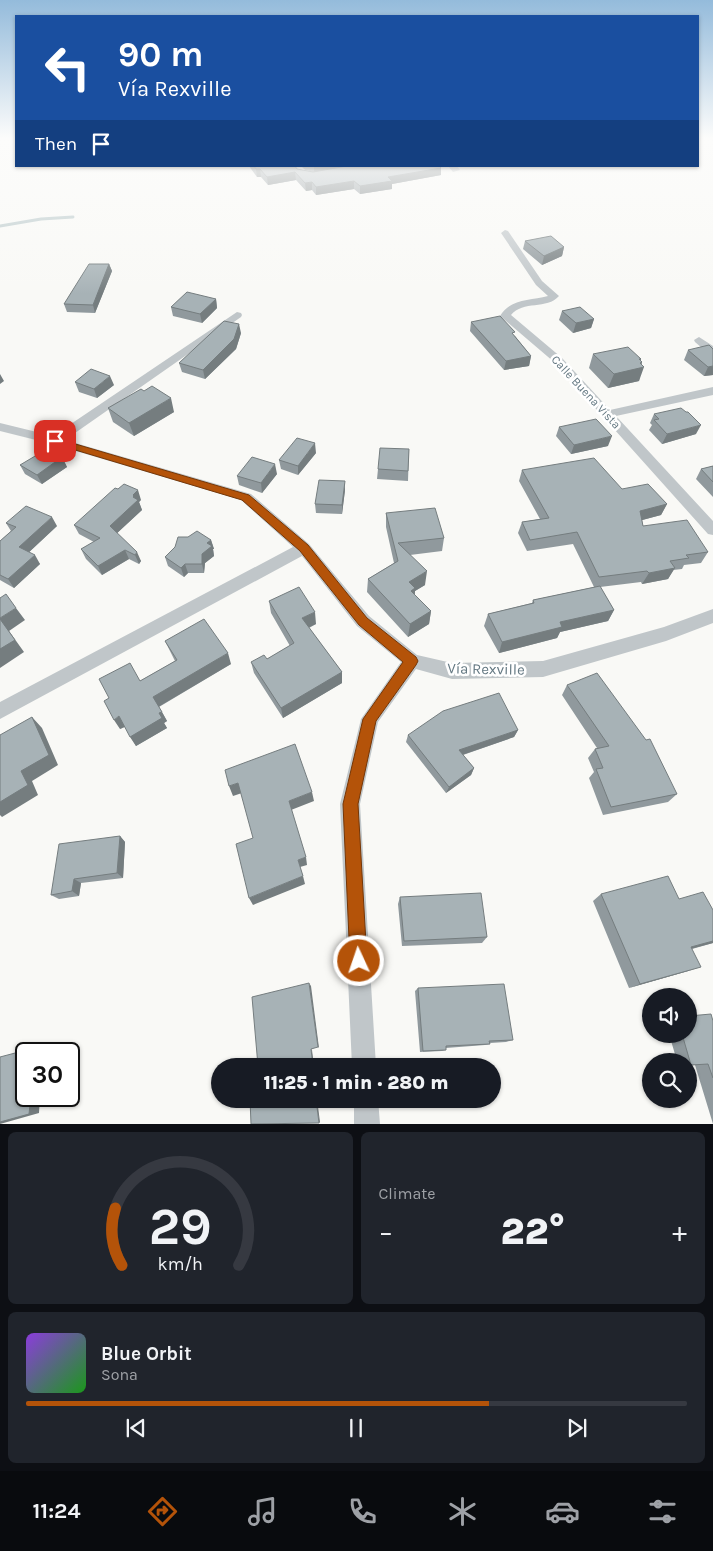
<!DOCTYPE html>
<meta charset="utf-8">
<style>
body{margin:0;font-family:Karla,sans-serif;background:#20242c;color:#f1f3f6;height:100vh;display:flex;flex-direction:column;font-size:19px;white-space:nowrap}
*{box-sizing:border-box;margin:0}
p{font-size:16px;color:#9ea1a6}
.icon{flex:none;width:28px;height:28px;fill:none;stroke:currentColor;stroke-width:2;stroke-linecap:round;stroke-linejoin:round}
.map{position:relative;height:1124px;overflow:hidden}
.panel{display:flex;flex-direction:column;gap:8px;padding:8px;background:#0d0f14;flex:1}
.panel>*{flex:none}
.banner{position:absolute;left:15px;top:15px;width:684px;height:152px;border-radius:0px;box-shadow:0 1px 4px #0004;background:#1a4fa0;color:#fff;overflow:hidden}
.tools{position:absolute;left:642px;top:988px;display:grid;gap:10px}
.tools a{display:grid;place-items:center;width:55px;height:55px;border-radius:50%;background:#171b24;box-shadow:0 1px 4px #0004;font-size:25px}
.speed{position:absolute;left:15px;top:1042px;display:flex;gap:10px;font-size:25px;font-weight:700;text-align:center}
.speed>*{display:grid;place-content:center;width:65px;height:65px;border-radius:50%;background:#171b24;box-shadow:0 1px 4px #0004;line-height:1}
.speed .limit{border:2px solid #111;border-radius:8px;background:#fff;color:#111}
.pin{position:absolute;display:grid;place-items:center;width:42px;height:42px;color:#fff;margin:-21px;border-radius:10px;box-shadow:0 2px 8px #0006}
.me{position:absolute;width:55px;margin:-28px;rotate:357deg;stroke-linejoin:round;filter:drop-shadow(0 0 4px #0008)}
.turn{display:flex;align-items:center;gap:18px;height:105px;padding:0 20px;font-size:22px}
.turn .icon{width:65px;height:65px;stroke-width:2.5}
.turn b{display:block;font-size:35px;line-height:42px}
.then{display:flex;align-items:center;height:48px;padding:0 20px;background:#0003;gap:10px;font-size:19px}
.big{font-size:38px;font-weight:800;line-height:1.1}
.panel .widget{flex:1;display:flex;flex-direction:column;justify-content:center;gap:8px;min-width:0;padding:0 18px;border-radius:8px;background:#20242c}
.panel .dial{align-items:center;gap:0}
.dial svg{height:130px;overflow:visible;fill:none;stroke:#363941;stroke-width:7;stroke-linecap:round;text-anchor:middle}
.dial text{fill:#f1f3f6;stroke:none}
.song{display:flex;align-items:center;gap:15px}
.cover{width:60px;height:60px;border-radius:8px;background:linear-gradient(135deg,hsl(270 70% 55%),hsl(120 70% 35%))}
.played{height:5px;border-radius:2px;background:linear-gradient(90deg,#b45309 70%,#363941 70%)}
.keys{display:flex;justify-content:space-around;direction:ltr}
.heat{display:flex;justify-content:space-between;align-items:center;font-size:28px;direction:ltr}
.panel .tiles{flex:1;display:grid;gap:8px;grid-template-columns:1fr 1fr}
.widget:last-child{grid-column:span 2}
.trip{position:absolute;left:211px;top:1058px;width:290px;height:50px;border-radius:25px;background:#171b24;box-shadow:0 1px 4px #0004;font-weight:800;line-height:50px;text-align:center}
.menu{display:flex;height:80px;justify-content:space-around;align-items:center;background:#090b0e;color:#9ea1a6}
.menu .icon{width:35px;height:35px}
.menu .selected{color:#b45309}
.menu b{font-size:22px;color:#f1f3f6}
.map>svg:first-child{display:block}
</style>
<div class="map">
<svg width="713" height="1124" viewBox="0 0 713 1124">
<rect width="100%" height="100%" fill="#f9f9f6"/>
<g fill="none" stroke-linecap="round" stroke-linejoin="round">
<!-- stream -->
<path stroke="#b6c6c8" stroke-width="3" d="M0,226L41,219L73,217"/>
<!-- minor -->
<path fill="#c0c6c9" fill-rule="evenodd" d="M448,166H457L460,170L453,172Z
M505,230L508,231L542,281L559,296C547,310 523,300 511,315L562,358L610,410L713,387V395L616,416L713,521V535L708,534L554,362L500,316C511,298 530,301 548,296L536,285L501,233Z
M237,312L241,313L242,315L241,317L65,440L251,494L309,544L369,616L417,655L452,663L543,661L664,627L713,609V623L666,641L543,677L452,679L416,669L378,722L360,804L376,1066H352L340,804L361,719L401,662L357,626L302,556L0,719V702L293,547L241,500L52,444L0,431V423L53,436Z
M699,337L713,346V355L709,354L695,342L694,340Z
M354,1099H378L380,1124H354Z"/>
</g>
<!-- wall -->
<path fill="#90999d" d="M249,166H295L297,169L314,172L305,170L301,166H439L441,168V175L392,184V189L360,194L354,189L316,195L312,190L306,191L296,180L268,185L261,177H257Z
M525,241L564,247L562,256L542,265L523,249Z
M109,264L112,271L95,313L67,312L64,304Z
M216,299L217,308L202,323L173,316L171,307Z
M562,311L594,319L591,328L573,333L559,320Z
M471,322L515,336L531,356L529,366L504,370L470,331Z
M241,333L236,349L205,379L182,372L179,363Z
M713,349V375L704,376L684,360L688,350Z
M593,354L641,359L640,361L642,362L639,381L608,388L589,368Z
M75,382L114,385L97,398L79,392Z
M144,391L174,412L134,436L113,422L108,408Z
M654,414L696,434L662,444L649,430L652,425L650,423Z
M559,427L608,446L571,454L556,436Z
M409,449L408,481L377,479L378,469Z
M316,453L298,475L281,469L279,460Z
M62,457L67,467L42,484L25,474L20,465Z
M713,466V497L696,479L701,469Z
M522,470L622,489L667,504L661,515L642,520L643,526L708,552L701,563L684,565L682,569L673,570L668,579L642,584L641,582L600,587L614,610L608,621L560,632L557,638L499,653L484,626L488,614L532,603L533,600L594,587L573,544L527,551L518,533L522,522L540,519L519,481Z
M277,474L262,493L239,485L237,476Z
M345,490L342,514L316,513L315,504Z
M141,500L139,502L142,510L117,533L141,561L139,564L129,559L102,575L86,559L81,549L94,542L79,534L74,525Z
M386,513L444,538L442,551L410,555L425,585L415,591V595L431,611L429,624L408,637L367,592L368,579L394,563L386,527Z
M6,523L57,526L29,552L40,564L14,588L0,580V541L11,531Z
M211,540L214,549H213L214,556L205,563L204,573H188L184,577L168,566L165,557Z
M269,601L316,624L309,628L342,672V683L283,718L254,673L251,662L267,659L290,646L271,613Z
M165,641L231,664L159,707L167,721L164,723L167,728L136,746L125,727L120,729L140,681L175,661Z
M567,685L677,794L668,802L603,815L589,778L594,772L588,758L595,749L597,748L562,695Z
M518,730L514,737L463,755L474,768L471,775L446,793L406,742L408,735Z
M120,836L125,842L123,878L81,883L79,896L59,899L51,895Z
M601,894L679,899L713,910V943L692,949L688,971L629,988L593,901Z
M400,897L487,937L482,943L402,946L398,904Z
M418,988L513,1040L506,1042L490,1043V1044L485,1045L446,1048V1050L442,1051L420,1052L415,991Z
M713,1021V1124L695,1065H689V1061H677L669,1034H689Z"/>
<!-- shaded-wall -->
<path fill="#757d7f" d="M698,137H713L698,139Z
M314,166H348L314,172Z
M441,168V175L392,184V189L360,194V186L388,177Z
M256,169H260L261,177H257Z
M295,172L296,180L268,185L267,177Z
M354,181V189L316,195V187Z
M312,182V190L306,191L305,183Z
M564,247L562,256L542,265L544,256Z
M109,264L112,271L95,313L93,305Z
M216,299L217,308L202,323L200,314Z
M594,319L591,328L573,333L576,323Z
M239,324L241,333L236,349L205,379L203,370Z
M531,356L529,366L504,370L506,361Z
M639,359H641L637,369L640,363L642,362L640,368L644,367L639,381L608,388L614,374Z
M713,366V375L704,376L708,367Z
M0,374L4,381L0,384Z
M110,376L114,385L97,398L94,389Z
M171,398L174,412L134,436L129,423Z
M701,425L696,434L662,444L667,434Z
M612,436L608,446L571,454L574,445Z
M315,443L316,453L298,475V466Z
M62,457L67,467L42,484L37,475Z
M275,464L277,474L262,493L261,483Z
M345,481V490L342,514V505Z
M138,490L141,500L139,502L142,510L114,536L110,526L133,495Z
M667,504L661,515L635,522L640,511Z
M52,517L57,526L25,556L19,547Z
M211,540L214,549H213L214,556L205,563L204,573L202,564V554L207,543Z
M125,550L129,559L102,575L98,566Z
M137,552L141,561L139,564L135,555Z
M35,555L40,564L14,588L8,579Z
M185,564L188,573L184,577L181,568Z
M675,568L668,579L642,584L649,573Z
M427,571L425,585L415,591L414,601L409,582Z
M16,608L25,620L9,631L24,652L0,668V618Z
M614,610L608,621L560,632L557,638L499,653L502,642L560,622Z
M431,611L429,624L408,637L410,624Z
M315,612L316,624L303,630L302,618Z
M228,653L231,664L158,707L153,697Z
M342,672V683L283,718L281,708Z
M162,712L167,721L164,723L167,728L136,746L130,737L159,713Z
M119,716L126,726L120,729L114,720Z
M32,717L42,728L58,765L32,781L38,795L2,817L0,815V802L21,771Z
M518,730L514,737L456,757L459,750Z
M474,768L471,775L446,793L449,787Z
M238,783L242,793L233,796L229,786Z
M312,792L314,801L291,810L289,801Z
M120,836L125,842L123,878L117,873Z
M306,857L307,865L300,867L298,860Z
M303,876L305,884L253,905L249,898Z
M74,879L81,883L79,896L72,891Z
M713,941V943L679,952L691,947Z
M701,967L688,971L629,988L640,984Z
M309,983L311,986L319,1048L318,1047Z
M34,1048L43,1049V1054H34Z
M311,1049L312,1050L314,1066H313Z
M31,1096H40L39,1113L0,1124V1122Z
M316,1099H317L320,1122L319,1123Z"/>
<!-- building -->
<path fill="#a7b2b6" stroke="#757d7f" d="M254,166H295L297,169L313,172L347,166H439L441,168L388,177L392,181L360,186L354,181L316,187L312,182L305,183L295,172L267,177L260,169H256Z
M551,236L564,247L544,256L525,241Z
M89,264H109L93,305L64,304Z
M187,292L216,299L200,314L171,307Z
M580,307L594,319L576,323L562,311Z
M500,316L515,332L512,333L531,356L506,361L471,322Z
M224,321L239,324L234,339L203,370L179,363Z
M709,345L713,349V366L708,367L688,350Z
M628,347L641,359H639L642,362L640,363L644,367L614,374L593,354Z
M91,369L110,376L94,389L75,382Z
M152,386L171,398L129,423L108,408L141,389L144,391Z
M681,408L686,412H688L701,425L667,434L654,420L659,419L654,414Z
M596,419L612,436L574,445L559,427Z
M297,438L315,443L298,466L279,460Z
M380,448L409,449L408,471L378,469Z
M47,449L62,457L37,475L20,465Z
M252,457L275,464L261,483L237,476Z
M594,458L622,489L648,484L667,504L640,511L643,526L687,520L708,552L686,555L689,558L670,561L675,568L649,573L647,571L599,577L577,532L530,540L522,522L549,518L522,470Z
M713,466V482L701,469Z
M319,480L345,481L342,505L315,504Z
M124,484L138,490L133,495L134,496L133,497L138,500L110,526L137,552L135,555L125,550L98,566L81,549L100,538L74,525L115,488L118,489Z
M26,506L52,517L19,547L35,555L8,579L0,575V541L16,527L6,523Z
M435,508L444,538L398,543L427,571L409,582L415,588L411,591L431,611L410,624L368,579L398,561L386,513Z
M197,531L211,540L207,543L212,546L202,554V564H185L181,568L165,557L175,547L178,537H188Z
M600,586L614,610L560,622L562,627L502,642L488,614L534,603L533,600Z
M299,587L315,612L302,618L342,672L281,708L251,662L264,655L267,659L294,643L269,601Z
M6,594L16,608L0,618V598Z
M0,619L15,640L0,649Z
M204,619L228,653L153,697L162,712L159,713L162,718L130,737L119,716L114,720L104,701L109,698L99,679L130,663L140,681L177,660L165,641Z
M597,673L646,740L650,739L677,794L611,807L596,769L603,768L595,749L609,746L567,685Z
M499,693L518,730L459,750L474,768L449,787L408,735L443,711Z
M32,717L49,755L21,771L28,785L0,802V735Z
M295,744L312,792L289,801L306,857L298,860L303,876L249,898L236,844L253,838L238,783L229,786L225,770Z
M120,836L117,873L74,879L72,891L51,895L59,844Z
M668,876L679,899L703,892L713,910V941L691,947L701,967L640,984L601,894Z
M481,893L487,937L404,941L400,897Z
M309,983L318,1047L311,1049L313,1066H258L252,997Z
M504,984L513,1040L489,1041L490,1044L446,1046V1050L423,1051L418,988Z
M711,1014L713,1021V1078L708,1064L691,1065L682,1034H689V1016Z
M34,1048V1054H26V1096H31L29,1114L0,1122V1057Z
M250,1099H316L319,1123L251,1124Z"/>
<!-- sky -->
<linearGradient id="sky" x2="0" y2="1"><stop stop-color="#94bbdb"/><stop offset="0.47" stop-color="#fcfcfb"/><stop offset="1" stop-color="#fcfcfb" stop-opacity="0"/></linearGradient>
<rect width="713" height="294" fill="url(#sky)"/>
<!-- route -->
<path fill="#b45309" stroke="#753606" d="M55,438L249,495L308,545L367,618L416,657L418,661L416,665L376,721L358,804L367,961L365,967L359,969L353,967L350,961L343,804L363,719L403,662L359,625L300,551L242,500L52,443V439Z"/>
<g text-anchor="middle" dominant-baseline="central" stroke-width="5" stroke-linejoin="round" paint-order="stroke">
<!-- far-street labels -->
<g font-size="12" fill="#647882" stroke="#fff">
<text transform="translate(586 392) rotate(47)">Calle Buena Vista</text>
</g>
<!-- street labels -->
<g font-size="15" fill="#647882" stroke="#fff">
<text transform="translate(486 669) rotate(1)">Vía Rexville</text>
</g>
</g>
</svg>
<div class="tools">
<a><svg class="icon" aria-label="sound" viewBox="0 0 24 24"><path d="M4 9h4l5-4v14l-5-4H4zM17 9q2 3 0 6"/></svg></a>
<a><svg class="icon" aria-label="search" viewBox="0 0 24 24"><circle cx="10" cy="10" r="6"/><path d="M15 15l6 6"/></svg></a>
</div>
<div class="speed"><div class="limit">30</div></div>
<div class="pin" style="left:55px;top:441px;background:#d93025"><svg class="icon" aria-label="arrive" viewBox="0 0 24 24"><path d="M6 21V4h12l-3 4 3 4H6"/></svg></div>
<svg class="me" style="left:359px;top:961px" viewBox="-20 -20 40 40"><circle r="17" fill="#b45309" stroke="#fff" stroke-width="3"/><path d="M0-11L8 9 0 5-8 9z" fill="#fff"/></svg>
<div class="trip">11:25 · 1 min · 280 m</div>
<div class="banner">
<div class="turn"><svg class="icon" aria-label="left" viewBox="0 0 24 24"><path d="M17 20v-9H6M10 6l-5 5 5 5"/></svg><div><b>90 m</b>Vía Rexville</div></div>
<div class="then">Then<svg class="icon" aria-label="arrive" viewBox="0 0 24 24"><path d="M6 21V4h12l-3 4 3 4H6"/></svg></div>
</div>
</div>
<section class="panel">
<div class="tiles">
<div class="widget dial"><svg viewBox="0 0 100 80">
<path d="M14 69A42 42 0 1 1 86 69"/>
<path d="M14 69A42 42 0 0 1 10 34" stroke="#b45309"/>
<text x="50" y="56" font-size="32" font-weight="700">29</text>
<text x="50" y="72" font-size="11">km/h</text>
</svg></div>
<div class="widget"><p>Climate</p>
<div class="heat"><a>−</a><b class="big">22°</b><a>+</a></div>
</div>
<div class="widget">
<div class="song"><i class="cover"></i><div><b>Blue Orbit</b><p>Sona</p></div></div>
<div class="played"></div>
<div class="keys"><svg class="icon" aria-label="previous" viewBox="0 0 24 24"><path d="M18 5L8 12l10 7zM5 5v14"/></svg><svg class="icon" aria-label="pause" viewBox="0 0 24 24"><path d="M8 5v14M16 5v14"/></svg><svg class="icon" aria-label="next" viewBox="0 0 24 24"><path d="M6 5l10 7-10 7zM19 5v14"/></svg></div>
</div>
</div>
</section>
<nav class="menu">
<b>11:24</b>
<svg class="icon selected" aria-label="directions" viewBox="0 0 24 24"><path d="M12 3l9 9-9 9-9-9zM9 14v-3h6M13 9l2 2-2 2"/></svg>
<svg class="icon" aria-label="music" viewBox="0 0 24 24"><path d="M9 18V5l10-2v13"/><circle cx="6" cy="18" r="3"/><circle cx="16" cy="16" r="3"/></svg>
<svg class="icon" aria-label="phone" viewBox="0 0 24 24"><path d="M5 4h4l2 5-3 2q2 4 5 5l2-3 5 2v4C11 20 4 13 5 4z"/></svg>
<svg class="icon" aria-label="climate" viewBox="0 0 24 24"><path d="M12 3v18M4 7l16 10M4 17L20 7"/></svg>
<svg class="icon" aria-label="car" viewBox="0 0 24 24"><path d="M5 17H2v-5l4-1 3-4h7l3 4 3 1v5h-3M9 17h6M6 11h13"/><circle cx="7" cy="17" r="2"/><circle cx="17" cy="17" r="2"/></svg>
<svg class="icon" aria-label="filters" viewBox="0 0 24 24"><path d="M4 7h16M4 17h16"/><circle cx="9" cy="7" r="2"/><circle cx="15" cy="17" r="2"/></svg>
</nav>
